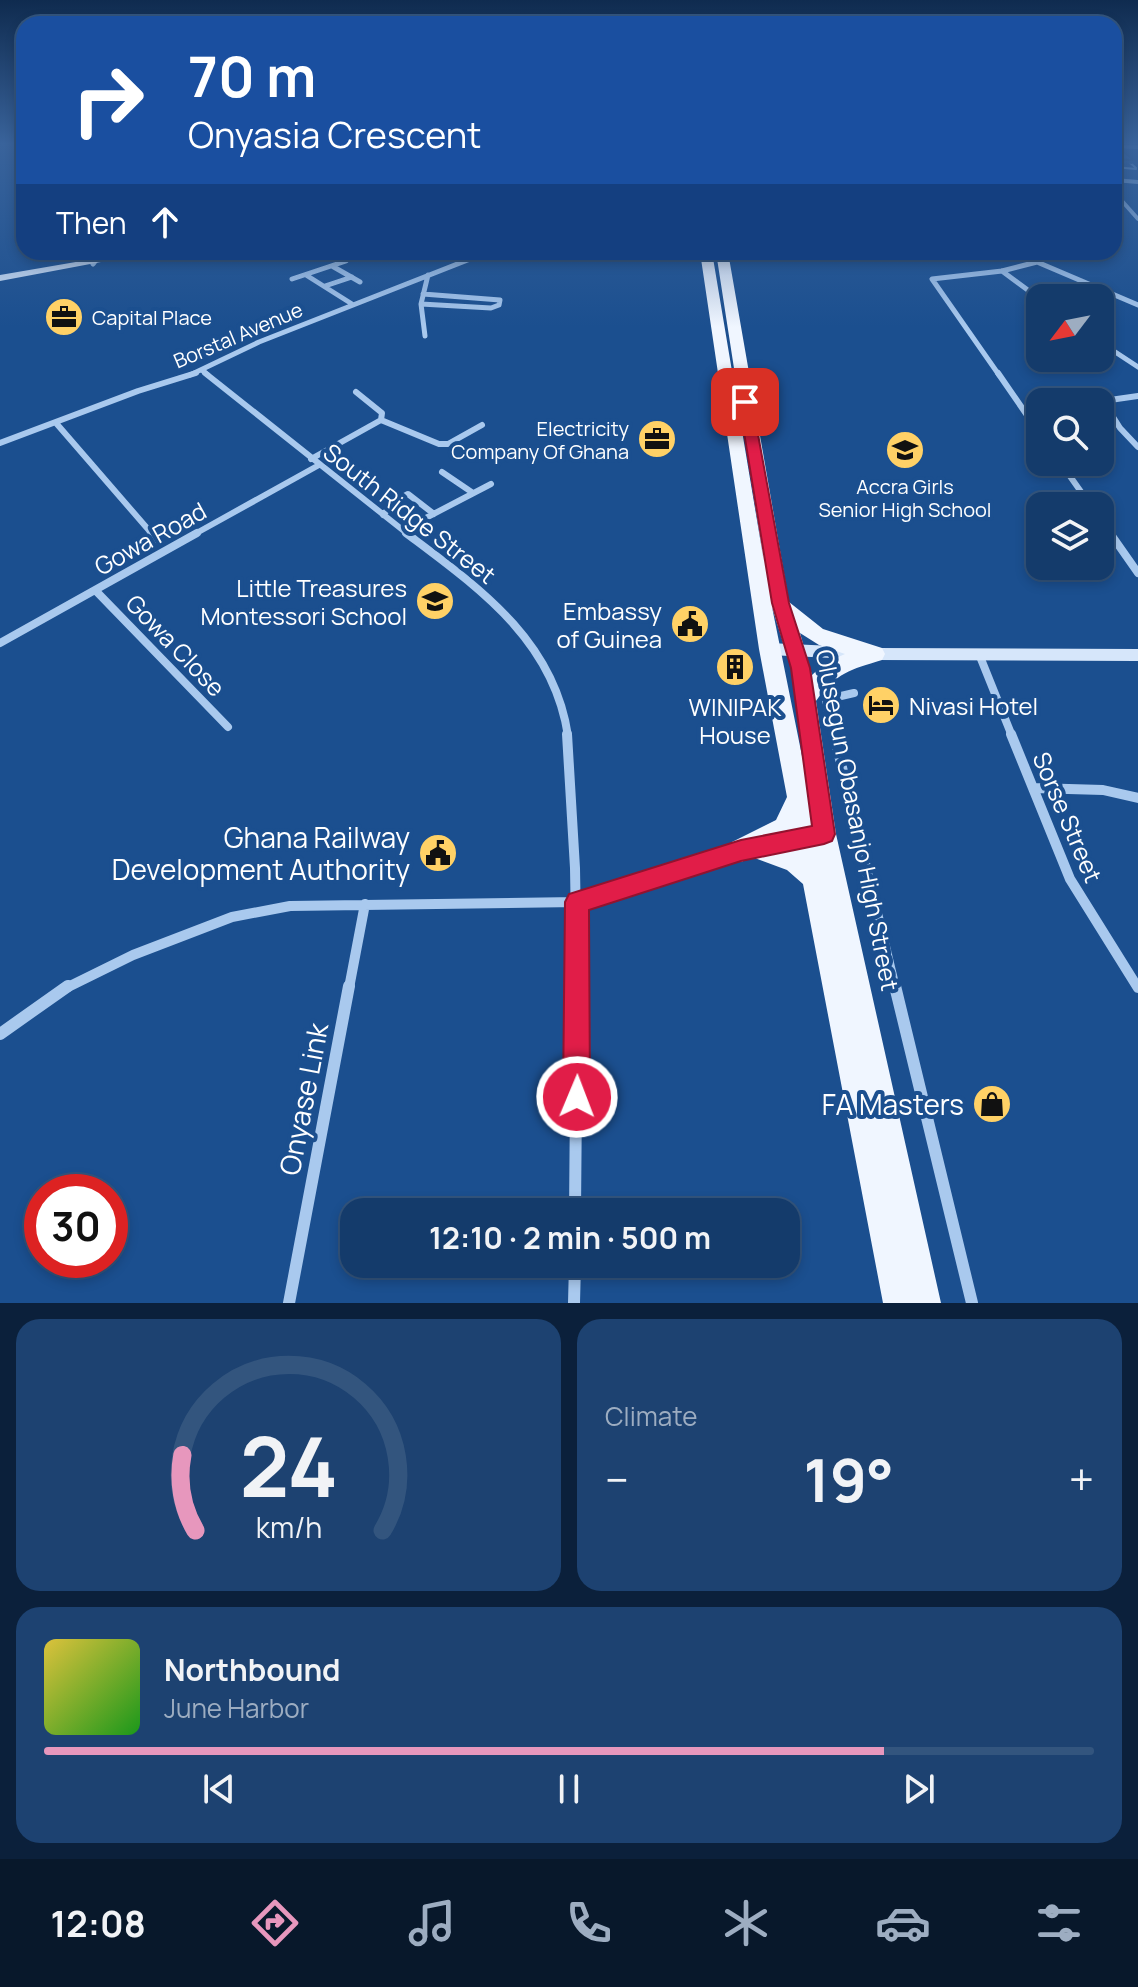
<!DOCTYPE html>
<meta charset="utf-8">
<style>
body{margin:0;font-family:Manrope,sans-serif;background:#1d4271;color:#f1f3f6;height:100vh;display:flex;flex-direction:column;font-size:30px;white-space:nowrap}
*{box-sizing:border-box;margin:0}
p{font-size:26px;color:#9dadc1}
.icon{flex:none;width:44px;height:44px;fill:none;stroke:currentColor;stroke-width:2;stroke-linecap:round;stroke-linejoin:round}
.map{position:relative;height:1303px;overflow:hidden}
.panel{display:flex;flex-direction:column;gap:16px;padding:16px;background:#0b203b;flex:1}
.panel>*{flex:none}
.banner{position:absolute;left:16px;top:16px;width:1106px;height:244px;border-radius:24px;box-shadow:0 4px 12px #0003,0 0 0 2px #33557e;background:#1a4fa0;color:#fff;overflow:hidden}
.needle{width:52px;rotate:238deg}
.fabs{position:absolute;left:1026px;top:284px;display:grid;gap:16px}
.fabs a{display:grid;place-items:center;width:88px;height:88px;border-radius:16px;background:#143b6b;box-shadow:0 4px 12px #0003,0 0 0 2px #33557e;font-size:40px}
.speed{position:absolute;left:24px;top:1174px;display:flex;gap:16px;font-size:40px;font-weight:700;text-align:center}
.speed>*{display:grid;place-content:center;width:104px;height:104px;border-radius:50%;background:#143b6b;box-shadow:0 4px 12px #0003,0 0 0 2px #33557e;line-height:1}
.speed .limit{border:12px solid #d22;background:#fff;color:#111}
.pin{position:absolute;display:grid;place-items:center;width:68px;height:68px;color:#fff;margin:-34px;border-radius:16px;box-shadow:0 4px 12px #0006}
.me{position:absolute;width:88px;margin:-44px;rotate:1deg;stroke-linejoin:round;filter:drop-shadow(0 0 6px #0008)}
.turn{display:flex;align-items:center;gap:28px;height:168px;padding:0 40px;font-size:36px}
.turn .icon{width:104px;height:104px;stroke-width:2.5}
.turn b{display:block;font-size:56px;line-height:68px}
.then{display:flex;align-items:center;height:76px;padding:0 40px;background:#0003;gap:16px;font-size:30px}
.big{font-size:60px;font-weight:700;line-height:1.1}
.panel .widget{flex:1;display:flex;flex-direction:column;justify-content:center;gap:12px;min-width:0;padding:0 28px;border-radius:24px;background:#1d4271}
.panel .dial{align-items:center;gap:0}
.dial svg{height:208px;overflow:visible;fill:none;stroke:#33557e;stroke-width:7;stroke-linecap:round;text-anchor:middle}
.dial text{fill:#f1f3f6;stroke:none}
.song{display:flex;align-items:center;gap:24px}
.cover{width:96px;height:96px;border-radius:12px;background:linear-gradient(135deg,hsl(50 70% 55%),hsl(120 70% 35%))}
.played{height:8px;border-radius:4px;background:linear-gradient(90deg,#e797bd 80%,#33557e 80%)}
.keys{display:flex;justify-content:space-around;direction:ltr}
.heat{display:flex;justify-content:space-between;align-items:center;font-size:44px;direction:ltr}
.panel .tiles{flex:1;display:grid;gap:16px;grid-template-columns:1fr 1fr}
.widget:last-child{grid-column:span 2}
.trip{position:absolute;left:340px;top:1198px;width:460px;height:80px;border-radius:24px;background:#143b6b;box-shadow:0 4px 12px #0003,0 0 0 2px #33557e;font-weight:700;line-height:80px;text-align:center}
.tab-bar{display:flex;height:128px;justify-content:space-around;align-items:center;background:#08182b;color:#9dadc1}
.tab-bar .icon{width:56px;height:56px}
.tab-bar .selected{color:#e797bd}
.tab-bar b{font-size:36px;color:#f1f3f6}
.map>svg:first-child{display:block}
</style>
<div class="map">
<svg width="1138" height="1303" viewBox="0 0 1138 1303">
<rect width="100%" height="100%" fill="#1b4f8f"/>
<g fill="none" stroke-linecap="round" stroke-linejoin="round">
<!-- stream -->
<path stroke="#9cc4f0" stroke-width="2" d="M1114,147L1138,148
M1127,160L1136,168
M1114,167L1136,169"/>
<!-- street-far5 -->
<path stroke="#a9c9ee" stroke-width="4" d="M1114,180L1138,182
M1114,192L1138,219"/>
<!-- street-far4 -->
<path stroke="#a9c9ee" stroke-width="5" d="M1004,252L1037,262L1138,305
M93,264L102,252
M332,266L360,282
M1002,271L1040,299
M306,275L352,304
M292,279L346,261
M325,286L352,277
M423,294L500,300
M421,304L491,308L499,305L500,300
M425,336L421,304L428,275
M1100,342L1138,367
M203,371L208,375
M190,375L259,342L488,252
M999,375L932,279L1002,271L1037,262"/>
<!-- street-far3 -->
<path stroke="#a9c9ee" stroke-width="6" d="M205,373L409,535
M998,373L1040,434
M356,392L382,413L381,420L439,444H448L482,425
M1138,396L1103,401L1120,428L1138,447
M56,423L153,535
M0,443L138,391L196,373
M311,459L381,420
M1060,462L1091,506
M442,472L473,493
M383,515L395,501L408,494L434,514
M1100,519L1111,535
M193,535L319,465
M410,535L420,521L491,484"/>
<!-- street-far2 -->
<path stroke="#a9c9ee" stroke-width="8" d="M151,533L157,540
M406,533C479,588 554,640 568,736
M1110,533L1138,573
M96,591L228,727
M0,643L197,533
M979,654L1012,736
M834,736L826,703L828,699L854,693"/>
<!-- street-far1 -->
<path stroke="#a9c9ee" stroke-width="10" d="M567,734L575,868L577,988
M834,734L895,988
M1011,734L1070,879L1138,988
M1034,788L1103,790L1138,798
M66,988L133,955L232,917L290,906L577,902L741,850
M349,988L365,904"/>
<!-- street -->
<path stroke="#a9c9ee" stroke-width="12" d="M895,986L972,1303
M0,1034L68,986
M575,1212L577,986
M289,1303L349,986
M574,1303L575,1264"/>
<!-- secondary -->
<path fill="#d6e6fa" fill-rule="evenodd" d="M1114,145H1138V147H1114Z
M134,252H154L0,281V275Z
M769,643L875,648L1138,649V661L875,660L769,655L763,653L761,649L763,645Z"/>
<!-- primary -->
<path fill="#f0f6ff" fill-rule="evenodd" d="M700,252H712L764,562L716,252H728L789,602L823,629L882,648L885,654L882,660C850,670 837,672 816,701L836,834L941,1303H883L803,884L787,870L752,857L741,862L732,858L729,850L732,842L776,820L787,797L759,649ZM772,607L791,668L803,761ZM800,633L819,645L845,654L825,663L812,675ZM794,834L797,850L782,844Z"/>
</g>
<!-- wall -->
<path fill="#245895" d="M1114,145L1134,160L1132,164L1114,162Z
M725,652L750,667L747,675L731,678L723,660Z"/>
<!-- shaded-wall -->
<path fill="#1d4779" d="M750,667L747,675L731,678L734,670Z"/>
<!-- building -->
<path fill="#2a66ad" stroke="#1d4779" stroke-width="2" d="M1114,145L1134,160L1114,159Z
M741,649L750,667L734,670L725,652Z"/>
<!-- sky -->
<linearGradient id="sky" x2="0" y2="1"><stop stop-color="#0f2b4f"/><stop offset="0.44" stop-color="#39639b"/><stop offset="1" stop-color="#39639b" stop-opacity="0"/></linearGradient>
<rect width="1138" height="327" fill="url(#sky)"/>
<!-- route -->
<path fill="#e11d48" stroke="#92132f" stroke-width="2" d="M745,398L752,402L789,603L810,668L835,834L832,841L824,844L741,861L589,910L590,1097L586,1107L577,1111L567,1107L563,1097L565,902L569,894L741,840L812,826L791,668L772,603L739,402Z"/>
<!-- icons -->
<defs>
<g id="office-disc" transform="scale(2)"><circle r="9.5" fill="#ffd166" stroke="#1b4f8f"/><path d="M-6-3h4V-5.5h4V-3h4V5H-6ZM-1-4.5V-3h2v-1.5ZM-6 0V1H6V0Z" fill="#111"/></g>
<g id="school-disc" transform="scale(2)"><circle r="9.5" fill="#ffd166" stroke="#1b4f8f"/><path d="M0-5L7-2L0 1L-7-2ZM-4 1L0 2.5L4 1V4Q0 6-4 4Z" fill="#111"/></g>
<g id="civic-disc" transform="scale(2)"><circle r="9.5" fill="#ffd166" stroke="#1b4f8f"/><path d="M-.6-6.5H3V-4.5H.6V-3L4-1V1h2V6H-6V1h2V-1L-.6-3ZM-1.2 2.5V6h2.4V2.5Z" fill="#111"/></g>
<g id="building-disc" transform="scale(2)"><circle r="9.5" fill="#ffd166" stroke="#1b4f8f"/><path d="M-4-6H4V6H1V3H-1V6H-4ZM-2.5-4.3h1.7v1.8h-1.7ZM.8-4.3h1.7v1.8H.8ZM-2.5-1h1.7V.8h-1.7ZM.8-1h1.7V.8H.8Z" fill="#111"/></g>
<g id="hotel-disc" transform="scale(2)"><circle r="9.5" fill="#ffd166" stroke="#1b4f8f"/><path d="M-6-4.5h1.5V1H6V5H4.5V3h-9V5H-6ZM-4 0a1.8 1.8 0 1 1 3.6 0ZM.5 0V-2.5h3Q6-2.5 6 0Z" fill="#111"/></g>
<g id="shop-disc" transform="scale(2)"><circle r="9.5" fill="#ffd166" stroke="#1b4f8f"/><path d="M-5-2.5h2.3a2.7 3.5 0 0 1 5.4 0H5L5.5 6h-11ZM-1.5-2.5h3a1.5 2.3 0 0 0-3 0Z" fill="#111"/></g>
</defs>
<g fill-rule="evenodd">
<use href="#office-disc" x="64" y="317"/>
<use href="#office-disc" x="657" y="439"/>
<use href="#school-disc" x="905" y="450"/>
<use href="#school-disc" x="435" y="601"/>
<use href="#civic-disc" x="690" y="624"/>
<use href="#building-disc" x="735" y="667"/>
<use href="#hotel-disc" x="881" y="705"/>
<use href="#civic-disc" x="438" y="853"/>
<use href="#shop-disc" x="992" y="1104"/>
</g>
<g text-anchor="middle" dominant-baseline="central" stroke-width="8" stroke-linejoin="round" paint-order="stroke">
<!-- far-poi labels -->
<g font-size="20" fill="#fff" stroke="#1b4f8f" text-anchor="start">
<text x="92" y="317">Capital Place</text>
<text x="629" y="428" text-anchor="end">Electricity<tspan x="629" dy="23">Company Of Ghana</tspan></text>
<text x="905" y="486" text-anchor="middle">Accra Girls<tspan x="905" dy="23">Senior High School</tspan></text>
</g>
<!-- far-street labels -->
<g font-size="20" fill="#fff" stroke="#1b4f8f">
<text transform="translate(238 335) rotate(-23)">Borstal Avenue</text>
</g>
<!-- street labels -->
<g font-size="24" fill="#fff" stroke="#1b4f8f">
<text transform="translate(410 513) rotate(38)">South Ridge Street</text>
<text transform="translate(150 538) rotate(-29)">Gowa Road</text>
<text transform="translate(176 645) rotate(46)">Gowa Close</text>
<text transform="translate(1068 817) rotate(67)">Sorse Street</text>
<text transform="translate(858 820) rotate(79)">Olusegun Obasanjo High Street</text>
</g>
<!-- poi labels -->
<g font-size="24" fill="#fff" stroke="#1b4f8f" text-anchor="end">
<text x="407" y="587">Little Treasures<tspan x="407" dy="28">Montessori School</tspan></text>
<text x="662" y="610">Embassy<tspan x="662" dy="28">of Guinea</tspan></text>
<text x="909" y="705" text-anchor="start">Nivasi Hotel</text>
<text x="735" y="706" text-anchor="middle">WINIPAK<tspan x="735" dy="28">House</tspan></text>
</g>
<!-- near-poi labels -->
<g font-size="28" fill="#fff" stroke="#1b4f8f" text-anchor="end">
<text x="410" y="837">Ghana Railway<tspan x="410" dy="32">Development Authority</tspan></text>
<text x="964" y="1104">FA Masters</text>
</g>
<!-- near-street labels -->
<g font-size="28" fill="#fff" stroke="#1b4f8f">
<text transform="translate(303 1099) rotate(-79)">Onyase Link</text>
</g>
</g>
</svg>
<div class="fabs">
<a><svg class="needle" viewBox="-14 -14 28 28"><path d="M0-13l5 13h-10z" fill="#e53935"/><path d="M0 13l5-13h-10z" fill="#9dadc1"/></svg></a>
<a><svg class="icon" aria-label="search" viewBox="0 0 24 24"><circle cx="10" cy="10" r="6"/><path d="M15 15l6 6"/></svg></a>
<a><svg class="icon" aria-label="layers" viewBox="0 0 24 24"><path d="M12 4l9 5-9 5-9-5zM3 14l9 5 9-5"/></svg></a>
</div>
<div class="speed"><div class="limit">30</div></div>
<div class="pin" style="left:745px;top:402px;background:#d93025"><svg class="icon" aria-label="arrive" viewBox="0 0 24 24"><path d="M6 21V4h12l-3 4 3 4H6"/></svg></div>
<svg class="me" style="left:577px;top:1097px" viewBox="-20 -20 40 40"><circle r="17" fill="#e11d48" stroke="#fff" stroke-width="3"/><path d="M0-11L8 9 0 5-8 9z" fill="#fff"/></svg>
<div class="trip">12:10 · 2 min · 500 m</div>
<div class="banner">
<div class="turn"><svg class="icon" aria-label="right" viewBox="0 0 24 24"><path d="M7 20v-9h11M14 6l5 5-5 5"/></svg><div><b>70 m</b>Onyasia Crescent</div></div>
<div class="then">Then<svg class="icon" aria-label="ahead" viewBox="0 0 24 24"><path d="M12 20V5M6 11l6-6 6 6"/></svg></div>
</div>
</div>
<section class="panel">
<div class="tiles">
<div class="widget dial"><svg viewBox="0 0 100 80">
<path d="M14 69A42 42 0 1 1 86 69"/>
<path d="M14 69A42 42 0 0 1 9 40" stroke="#e797bd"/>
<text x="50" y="56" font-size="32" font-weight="700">24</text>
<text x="50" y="72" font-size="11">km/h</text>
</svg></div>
<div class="widget"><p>Climate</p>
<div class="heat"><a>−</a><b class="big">19°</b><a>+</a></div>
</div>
<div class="widget">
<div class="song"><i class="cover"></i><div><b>Northbound</b><p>June Harbor</p></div></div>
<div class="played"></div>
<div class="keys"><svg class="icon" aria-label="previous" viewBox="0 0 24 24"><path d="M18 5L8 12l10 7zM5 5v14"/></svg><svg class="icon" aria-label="pause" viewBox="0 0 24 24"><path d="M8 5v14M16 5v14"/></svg><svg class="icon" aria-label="next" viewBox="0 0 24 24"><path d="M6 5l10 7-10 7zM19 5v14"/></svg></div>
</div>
</div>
</section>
<nav class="tab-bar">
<b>12:08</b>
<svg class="icon selected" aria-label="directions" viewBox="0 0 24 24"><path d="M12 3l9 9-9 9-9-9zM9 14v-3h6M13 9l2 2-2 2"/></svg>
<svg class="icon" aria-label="music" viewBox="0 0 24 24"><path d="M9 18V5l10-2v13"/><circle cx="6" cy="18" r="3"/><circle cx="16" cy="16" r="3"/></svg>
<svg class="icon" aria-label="phone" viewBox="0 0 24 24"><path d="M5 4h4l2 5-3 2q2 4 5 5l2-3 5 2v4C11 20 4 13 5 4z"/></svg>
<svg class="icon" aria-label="climate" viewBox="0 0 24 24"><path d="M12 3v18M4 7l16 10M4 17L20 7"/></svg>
<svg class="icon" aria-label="car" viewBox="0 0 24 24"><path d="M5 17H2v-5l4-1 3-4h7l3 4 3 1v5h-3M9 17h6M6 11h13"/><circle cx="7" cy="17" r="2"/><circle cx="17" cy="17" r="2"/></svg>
<svg class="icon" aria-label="filters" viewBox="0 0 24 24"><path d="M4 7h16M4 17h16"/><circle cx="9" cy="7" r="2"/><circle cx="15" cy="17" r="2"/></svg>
</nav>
